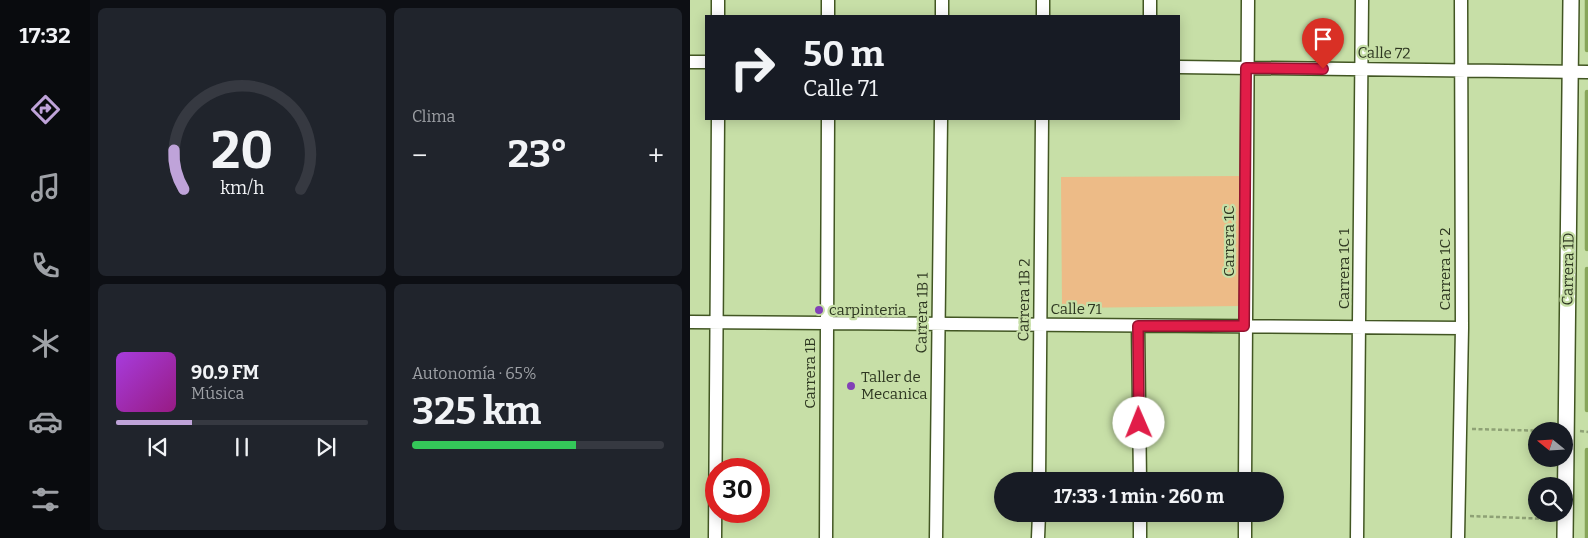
<!DOCTYPE html>
<html lang="es">
<meta charset="utf-8">
<style>
body{margin:0;font-family:Bitter,serif;background:#20242c;color:#f1f3f6;height:100vh;display:flex;flex-direction:column;font-size:19px;white-space:nowrap}
*{box-sizing:border-box;margin:0}
p{font-size:16px;color:#9ea1a6}
.icon{flex:none;width:28px;height:28px;fill:none;stroke:currentColor;stroke-width:2;stroke-linecap:round;stroke-linejoin:round}
.map{position:relative;flex:1;overflow:hidden}
.drawer{display:flex;flex-direction:column;gap:8px;padding:8px;background:#0d0f14;width:600px}
.drawer>*{flex:none}
.banner{position:absolute;left:15px;top:15px;width:475px;height:105px;border-radius:0px;box-shadow:0 2px 12px #0003;background:#171b24;color:#f1f3f6;overflow:hidden}
.needle{width:32px;rotate:288deg}
.fabs{position:absolute;left:838px;top:422px;display:grid;gap:10px}
.fabs a{display:grid;place-items:center;width:45px;height:45px;border-radius:50%;background:#171b24;box-shadow:0 2px 12px #0003;font-size:25px}
.speed{position:absolute;left:15px;top:458px;display:flex;gap:10px;font-size:25px;font-weight:700;text-align:center}
.speed>*{display:grid;place-content:center;width:65px;height:65px;border-radius:50%;background:#171b24;box-shadow:0 2px 12px #0003;line-height:1}
.speed .limit{border:8px solid #d22;background:#fff;color:#111}
.pin{position:absolute;display:grid;place-items:center;width:42px;height:42px;color:#fff;margin:-51px -21px;border-radius:50% 50% 50% 0;rotate:-45deg;box-shadow:0 0 5px #0007}
.pin .icon{rotate:45deg}
.me{position:absolute;width:55px;margin:-28px;rotate:359deg;stroke-linejoin:round;filter:drop-shadow(0 0 4px #0008)}
.turn{display:flex;align-items:center;gap:18px;height:105px;padding:0 15px;font-size:22px}
.turn .icon{width:65px;height:65px;stroke-width:2.5}
.turn b{display:block;font-size:35px;line-height:42px}
.big{font-size:38px;font-weight:700;line-height:1.1}
.drawer .widget{flex:1;display:flex;flex-direction:column;justify-content:center;gap:8px;min-width:0;padding:0 18px;border-radius:8px;background:#20242c}
.drawer .dial{align-items:center;gap:0}
.dial svg{height:130px;overflow:visible;fill:none;stroke:#363941;stroke-width:7;stroke-linecap:round;text-anchor:middle}
.dial text{fill:#f1f3f6;stroke:none}
.song{display:flex;align-items:center;gap:15px}
.cover{width:60px;height:60px;border-radius:8px;background:linear-gradient(135deg,hsl(280 70% 55%),hsl(310 70% 35%))}
.played{height:5px;border-radius:2px;background:linear-gradient(90deg,#bfa3d9 30%,#363941 30%)}
.keys{display:flex;justify-content:space-around;direction:ltr}
.heat{display:flex;justify-content:space-between;align-items:center;font-size:28px;direction:ltr}
.charge{height:8px;border-radius:4px;background:linear-gradient(90deg,#34c759 65%,#363941 0)}
.drawer .tiles{flex:1;display:grid;gap:8px;grid-template-columns:repeat(2,1fr)}
.trip{position:absolute;left:304px;top:472px;width:290px;height:50px;border-radius:25px;background:#171b24;box-shadow:0 2px 12px #0003;font-weight:700;line-height:50px;text-align:center}
main{display:flex;flex:1;min-height:0}
.tab-bar{display:flex;flex-direction:column;width:90px;justify-content:space-around;align-items:center;background:#090b0e;color:#9ea1a6}
.tab-bar .icon{width:35px;height:35px}
.tab-bar .current{color:#bfa3d9}
.tab-bar b{font-size:22px;color:#f1f3f6}
.map>svg:first-child{display:block}
</style>
<main>
<nav class="tab-bar">
<b>17:32</b>
<svg class="icon current" aria-label="directions" viewBox="0 0 24 24"><path d="M12 3l9 9-9 9-9-9zM9 14v-3h6M13 9l2 2-2 2"/></svg>
<svg class="icon" aria-label="music" viewBox="0 0 24 24"><path d="M9 18V5l10-2v13"/><circle cx="6" cy="18" r="3"/><circle cx="16" cy="16" r="3"/></svg>
<svg class="icon" aria-label="phone" viewBox="0 0 24 24"><path d="M5 4h4l2 5-3 2q2 4 5 5l2-3 5 2v4C11 20 4 13 5 4z"/></svg>
<svg class="icon" aria-label="climate" viewBox="0 0 24 24"><path d="M12 3v18M4 7l16 10M4 17L20 7"/></svg>
<svg class="icon" aria-label="car" viewBox="0 0 24 24"><path d="M5 17H2v-5l4-1 3-4h7l3 4 3 1v5h-3M9 17h6M6 11h13"/><circle cx="7" cy="17" r="2"/><circle cx="17" cy="17" r="2"/></svg>
<svg class="icon" aria-label="filters" viewBox="0 0 24 24"><path d="M4 7h16M4 17h16"/><circle cx="9" cy="7" r="2"/><circle cx="15" cy="17" r="2"/></svg>
</nav>
<section class="drawer">
<div class="tiles">
<div class="widget dial"><svg viewBox="0 0 100 80">
<path d="M14 69A42 42 0 1 1 86 69"/>
<path d="M14 69A42 42 0 0 1 8 45" stroke="#bfa3d9"/>
<text x="50" y="56" font-size="32" font-weight="700">20</text>
<text x="50" y="72" font-size="11">km/h</text>
</svg></div>
<div class="widget"><p>Clima</p>
<div class="heat"><a>−</a><b class="big">23°</b><a>+</a></div>
</div>
<div class="widget">
<div class="song"><i class="cover"></i><div><b>90.9 FM</b><p>Música</p></div></div>
<div class="played"></div>
<div class="keys"><svg class="icon" aria-label="previous" viewBox="0 0 24 24"><path d="M18 5L8 12l10 7zM5 5v14"/></svg><svg class="icon" aria-label="pause" viewBox="0 0 24 24"><path d="M8 5v14M16 5v14"/></svg><svg class="icon" aria-label="next" viewBox="0 0 24 24"><path d="M6 5l10 7-10 7zM19 5v14"/></svg></div>
</div>
<div class="widget"><p>Autonomía · 65%</p><b class="big">325 km</b><div class="charge"></div></div>
</div>
</section>
<div class="map">
<svg width="898" height="538" viewBox="0 0 898 538">
<rect width="100%" height="100%" fill="#c7dfa7"/>
<!-- green -->
<path fill="#edbb87" d="M549,176L552,306L372,308L371,177Z"/>
<g fill="none" stroke-linecap="round" stroke-linejoin="round">
<!-- stream -->
<path stroke="#87a559" stroke-width="4.5" d="M897,50V0
M897,249V92
M897,269V410
M897,450V538"/>
<!-- minor casing -->
<g stroke="#425623" stroke-width="15">
<path id="minor" d="M460,0V16
M28,16V0
M138,16V0
M252,16V0
M353,16V0
M0,62H16
M489,67L898,72
M0,322L772,328
M448,326L450,481
M349,481L352,119
M555,481L558,0
M450,514V538
M555,514V538
M25,538L28,119
M136,538L138,119
M246,538L251,119
M348,538L349,514
M667,538L672,0
M768,538L772,328L771,0"/>
</g>
<!-- tertiary casing -->
<g stroke="#425623" stroke-width="18">
<path id="tertiary" d="M875,538L881,0"/>
</g>
<!-- path -->
<path stroke="#8ea175" stroke-width="2.5" stroke-dasharray="4 2.5" stroke-linecap="butt" d="M782,429L862,431
M890,431L898,432
M780,516L862,519"/>
<!-- minor -->
<use href="#minor" stroke="#fff" stroke-width="12"/>
<!-- tertiary -->
<use href="#tertiary" stroke="#fff" stroke-width="15"/>
</g>
<g fill="none" stroke-linecap="round" stroke-linejoin="round">
<!-- route casing -->
<g stroke="#92132f" stroke-width="12">
<path id="route" d="M449,423L448,326H554L556,68L633,69"/>
</g>
<!-- route -->
<use href="#route" stroke="#e11d48" stroke-width="9"/>
</g>
<!-- markers -->
<g fill="#8241b6" stroke="#c7dfa7" stroke-width="2">
<circle cx="129" cy="310" r="5"/>
<circle cx="161" cy="386" r="5"/>
</g>
<g text-anchor="middle" dominant-baseline="central" stroke-width="4.5" stroke-linejoin="round" paint-order="stroke">
<!-- street labels -->
<g font-size="15" fill="#2e3721" stroke="#c7dfa7">
<text transform="translate(694 53) rotate(1)">Calle 72</text>
<text transform="translate(539 241) rotate(-90)">Carrera 1C</text>
<text transform="translate(654 269) rotate(-90)">Carrera 1C 1</text>
<text transform="translate(755 269) rotate(-90)">Carrera 1C 2</text>
<text transform="translate(878 269) rotate(-89)">Carrera 1D</text>
<text transform="translate(334 300) rotate(-89)">Carrera 1B 2</text>
<text x="386" y="309">Calle 71</text>
<text transform="translate(232 313) rotate(-89)">Carrera 1B 1</text>
<text transform="translate(120 373) rotate(-90)">Carrera 1B</text>
</g>
<!-- poi labels -->
<g font-size="15" fill="#2e3721" stroke="#c7dfa7" text-anchor="start">
<text x="139" y="310">carpinteria</text>
<text x="171" y="377">Taller de<tspan x="171" dy="17">Mecanica</tspan></text>
</g>
</g>
</svg>
<div class="fabs">
<a><svg class="needle" viewBox="-14 -14 28 28"><path d="M0-13l5 13h-10z" fill="#e53935"/><path d="M0 13l5-13h-10z" fill="#9ea1a6"/></svg></a>
<a><svg class="icon" aria-label="search" viewBox="0 0 24 24"><circle cx="10" cy="10" r="6"/><path d="M15 15l6 6"/></svg></a>
</div>
<div class="speed"><div class="limit">30</div></div>
<div class="pin" style="left:633px;top:69px;background:#d93025"><svg class="icon" aria-label="arrive" viewBox="0 0 24 24"><path d="M6 21V4h12l-3 4 3 4H6"/></svg></div>
<svg class="me" style="left:449px;top:423px" viewBox="-20 -20 40 40"><circle r="19" fill="#fff"/><path d="M0-13L10 11 0 6-10 11z" fill="#e11d48"/></svg>
<div class="trip">17:33 · 1 min · 260 m</div>
<div class="banner">
<div class="turn"><svg class="icon" aria-label="right" viewBox="0 0 24 24"><path d="M7 20v-9h11M14 6l5 5-5 5"/></svg><div><b>50 m</b>Calle 71</div></div>
</div>
</div>
</main>
